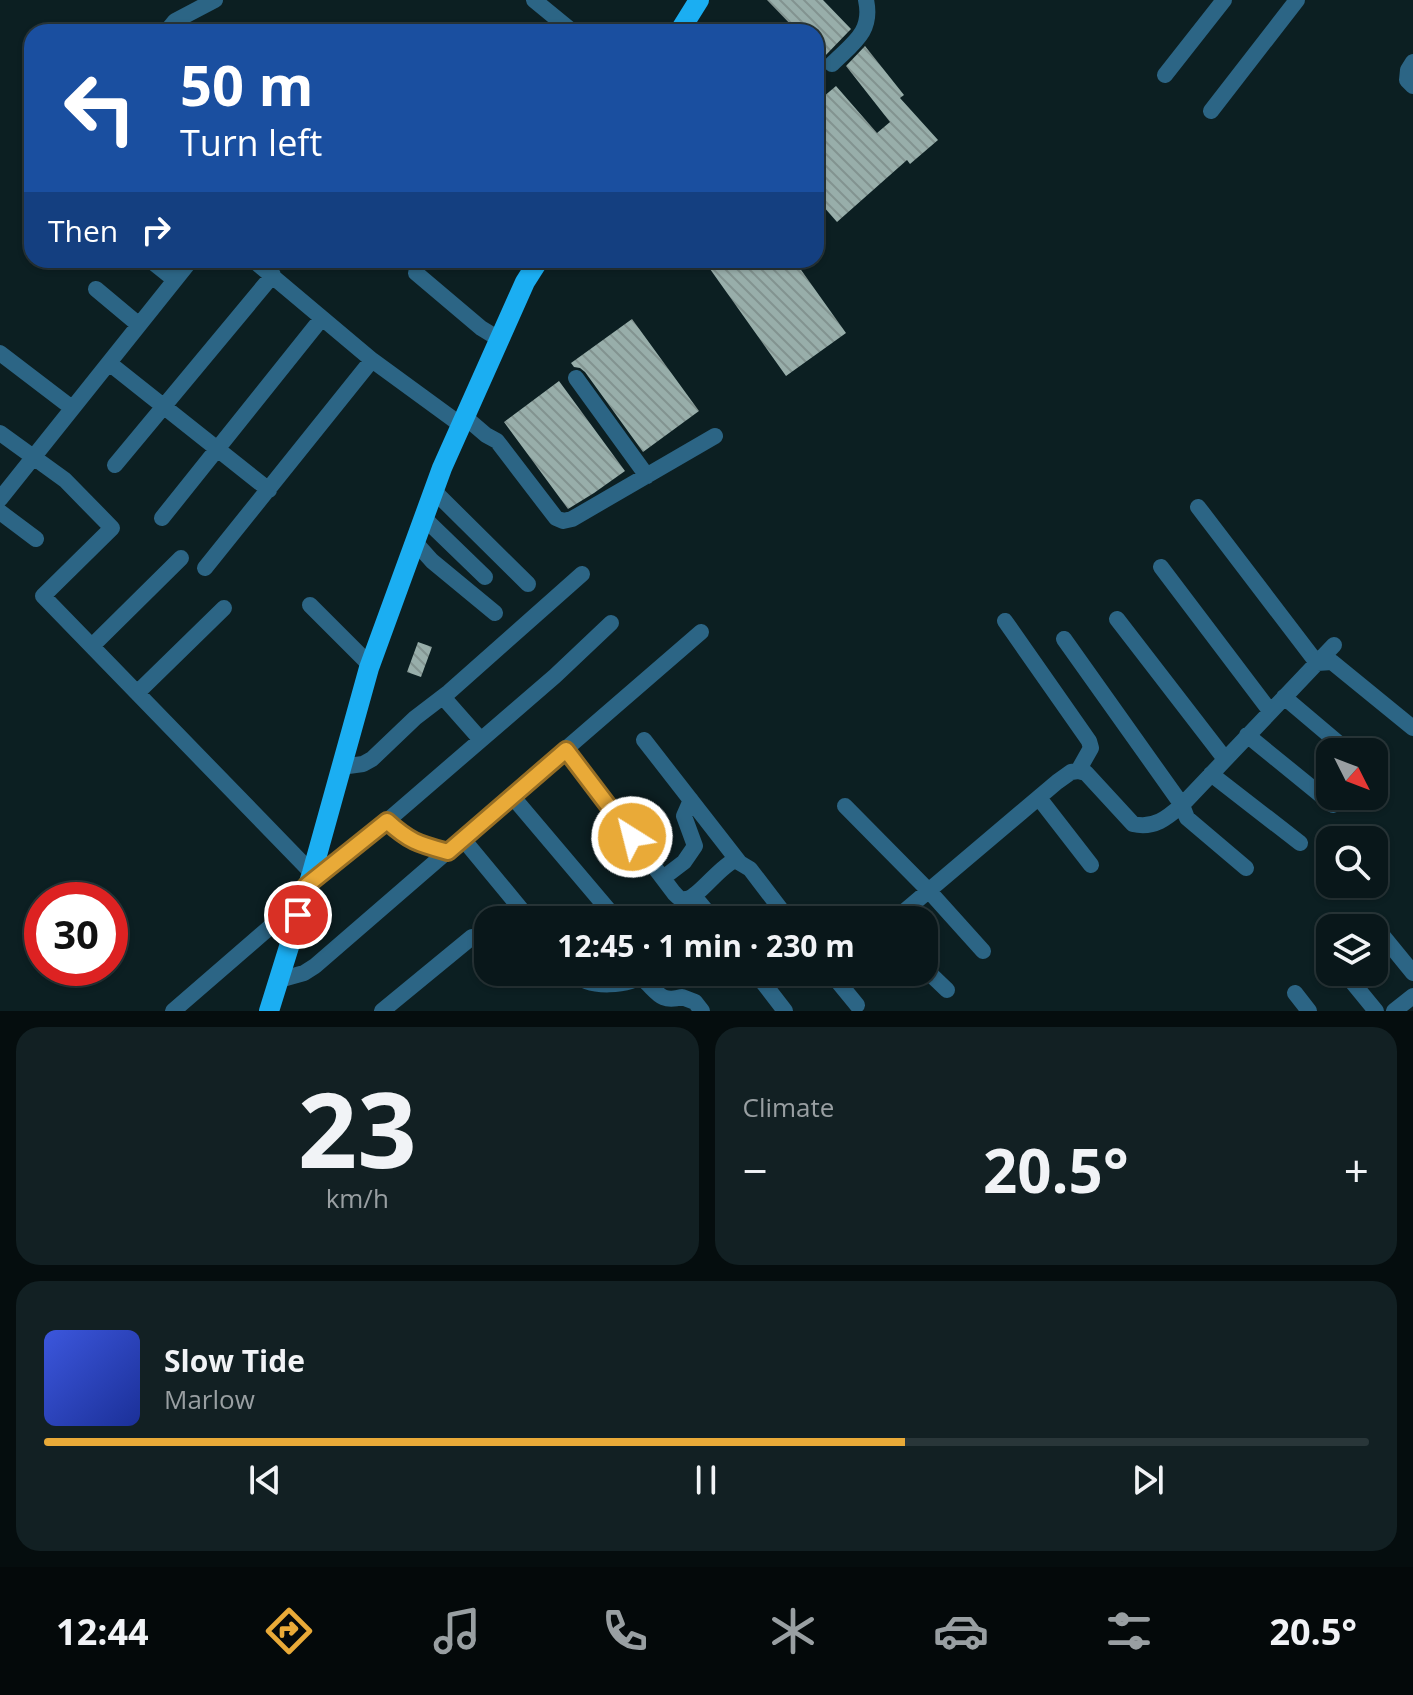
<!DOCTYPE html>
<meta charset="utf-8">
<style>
body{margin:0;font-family:"Open Sans",sans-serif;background:#122023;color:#f1f3f6;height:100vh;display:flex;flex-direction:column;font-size:30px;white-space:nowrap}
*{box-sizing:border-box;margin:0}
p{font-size:26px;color:#999fa2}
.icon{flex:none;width:44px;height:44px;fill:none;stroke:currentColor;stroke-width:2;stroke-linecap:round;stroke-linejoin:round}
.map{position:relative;height:1011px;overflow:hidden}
.panel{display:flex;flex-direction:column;gap:16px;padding:16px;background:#050d0e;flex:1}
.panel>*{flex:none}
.top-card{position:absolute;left:24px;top:24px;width:800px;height:244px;border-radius:24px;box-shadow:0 2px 6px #0004,0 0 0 2px #293639;background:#1a4fa0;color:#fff;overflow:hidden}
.needle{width:52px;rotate:132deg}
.tools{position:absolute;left:1316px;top:738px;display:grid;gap:16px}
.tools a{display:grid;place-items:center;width:72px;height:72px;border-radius:16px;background:#09171a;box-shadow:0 2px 6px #0004,0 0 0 2px #293639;font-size:40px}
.speed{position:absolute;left:24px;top:882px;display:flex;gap:16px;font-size:40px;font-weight:700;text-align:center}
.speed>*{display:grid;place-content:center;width:104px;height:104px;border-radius:50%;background:#09171a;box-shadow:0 2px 6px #0004,0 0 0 2px #293639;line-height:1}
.speed .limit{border:12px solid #d22;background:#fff;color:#111}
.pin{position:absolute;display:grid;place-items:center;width:68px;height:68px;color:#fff;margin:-34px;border:4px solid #fff;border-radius:50%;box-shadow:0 2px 8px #0007}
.me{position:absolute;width:88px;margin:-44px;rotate:324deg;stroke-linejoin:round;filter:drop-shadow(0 0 6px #0008)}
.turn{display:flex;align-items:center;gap:28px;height:168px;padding:0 24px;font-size:36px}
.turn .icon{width:104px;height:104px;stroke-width:2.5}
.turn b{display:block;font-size:56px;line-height:68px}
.then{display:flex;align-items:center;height:76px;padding:0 24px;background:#0003;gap:16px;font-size:30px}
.big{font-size:60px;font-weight:700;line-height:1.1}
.panel .card{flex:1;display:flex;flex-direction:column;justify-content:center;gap:12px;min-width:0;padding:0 28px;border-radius:24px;background:#122023}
.panel .dial{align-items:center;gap:0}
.dial b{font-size:104px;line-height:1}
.song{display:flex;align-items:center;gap:24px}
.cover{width:96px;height:96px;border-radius:12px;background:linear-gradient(135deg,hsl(230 70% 55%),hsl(230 70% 35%))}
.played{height:8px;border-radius:4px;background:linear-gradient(90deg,#e9aa38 65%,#293639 65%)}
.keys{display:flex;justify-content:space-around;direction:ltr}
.heat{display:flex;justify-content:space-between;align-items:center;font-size:44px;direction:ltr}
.panel .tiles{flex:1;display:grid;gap:16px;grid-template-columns:1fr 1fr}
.card:last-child{grid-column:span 2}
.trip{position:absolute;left:474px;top:906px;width:464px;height:80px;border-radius:24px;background:#09171a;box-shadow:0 2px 6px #0004,0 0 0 2px #293639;font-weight:700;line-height:80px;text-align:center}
.dock{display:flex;height:128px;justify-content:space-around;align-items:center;background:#04090a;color:#999fa2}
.dock .icon{width:56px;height:56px}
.dock .selected{color:#e9aa38}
.dock b{font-size:36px;color:#f1f3f6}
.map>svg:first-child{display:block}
</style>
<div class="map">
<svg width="1413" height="1011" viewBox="0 0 1413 1011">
<defs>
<pattern id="building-back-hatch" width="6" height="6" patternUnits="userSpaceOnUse" patternTransform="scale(2)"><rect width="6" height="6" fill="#98aeaa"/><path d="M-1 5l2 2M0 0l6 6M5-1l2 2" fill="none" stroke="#829390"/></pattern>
</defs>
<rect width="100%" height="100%" fill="#0c1f22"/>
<!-- building -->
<path fill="url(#building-back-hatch)" d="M767,0H823L851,29L823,58L816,51V32H798Z
M865,46L904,95L900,98L938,140L910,164L907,160L837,222L816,198V103L836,86L877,133L890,122L846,66Z
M722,260H794L846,333L786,376L710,269Z
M632,319L699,411L643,452L585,372L580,368L574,367L571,363Z
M559,381L625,471L594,493L568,509L504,422Z
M418,642L432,647L421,677L407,672Z"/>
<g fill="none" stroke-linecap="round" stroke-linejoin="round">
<!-- minor -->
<path stroke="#2c6585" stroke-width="16" d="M534,0L573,32
M166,32L175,21L215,0
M1413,62L1408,70L1407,80L1413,86
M832,64C853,43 873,32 866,0
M1165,75L1224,0
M1211,111L1297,0
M150,260L175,280
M253,260L372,360L461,425
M416,273L481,328L499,339
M96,289L139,325
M0,353L72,408
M109,363L269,490
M576,378L647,476
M465,417L486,435L497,441L556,518L563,521L572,519L715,436
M0,433L65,480L112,528L43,596L312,873
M115,465L273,275
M434,491L528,584
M0,499L191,260
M1198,507L1317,663L1332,662L1413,728
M0,512L36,539
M162,518L322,318
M424,518L485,577
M415,542L432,561L495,613
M1161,567L1270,711
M205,568L372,360
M310,605L370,665
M1117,619L1225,759
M1064,639L1182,805L1187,818L1246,868
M92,646L181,558
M137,693L224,608
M443,697L481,740
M1284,697L1349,752
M1247,735L1333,805
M644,740L739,862
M566,750L674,893C678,897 680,900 686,899C698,898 719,867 735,860L750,869L789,920
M341,767L363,764L372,759L415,718L449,692L582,574
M1078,771L1086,773L1133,824C1154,829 1167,818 1182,805L1334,645
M1211,774L1300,843
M512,796L617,920
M1039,798L1091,865
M845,806L929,891L983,951
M387,821C410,842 419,844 448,852
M463,839L530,920
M663,878L684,862L695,846L684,816L691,800
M307,885L387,821L555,676L611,623
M694,896L714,920
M894,920L1057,782L1071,772L1078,771L1091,748L1089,741L1005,621
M1378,930L1413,973
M924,968L947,990
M572,972C590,990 628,987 648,972
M755,972L785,1011
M830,972L857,1005
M1344,972L1376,1011
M640,977C657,990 659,1004 682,997L695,1002L702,1011
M279,980L304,973L315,966L701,632
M1295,993L1309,1011
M173,1011L270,927L298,915
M382,1011L472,937
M1394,1011L1413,996"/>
<!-- major -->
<path stroke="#1baef2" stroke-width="20" d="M679,32L699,0
M269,1011L312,873L369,668L442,468L525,282L539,260"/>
</g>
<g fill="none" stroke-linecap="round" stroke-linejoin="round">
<!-- route casing -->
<g stroke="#976e24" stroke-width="20">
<path id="route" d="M298,915L306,886L387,821C410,842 419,844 448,852L566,750L632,837"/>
</g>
<!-- route -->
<use href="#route" stroke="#e9aa38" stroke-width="14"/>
</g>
</svg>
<div class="tools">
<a><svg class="needle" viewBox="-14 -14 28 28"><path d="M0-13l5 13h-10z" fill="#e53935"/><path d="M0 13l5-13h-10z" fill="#999fa2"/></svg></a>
<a><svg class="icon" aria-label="search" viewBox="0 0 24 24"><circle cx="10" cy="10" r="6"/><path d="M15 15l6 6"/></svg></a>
<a><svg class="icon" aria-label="layers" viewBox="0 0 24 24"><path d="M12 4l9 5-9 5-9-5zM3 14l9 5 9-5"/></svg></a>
</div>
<div class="speed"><div class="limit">30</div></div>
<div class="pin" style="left:298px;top:915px;background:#d93025"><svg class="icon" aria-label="arrive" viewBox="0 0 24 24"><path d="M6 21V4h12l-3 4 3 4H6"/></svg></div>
<svg class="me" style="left:632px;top:837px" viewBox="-20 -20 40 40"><circle r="17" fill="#e9aa38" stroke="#fff" stroke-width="3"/><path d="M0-11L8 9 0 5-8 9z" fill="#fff"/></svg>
<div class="trip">12:45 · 1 min · 230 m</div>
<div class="top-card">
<div class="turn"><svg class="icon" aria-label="left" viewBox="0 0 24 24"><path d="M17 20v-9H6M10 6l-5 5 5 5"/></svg><div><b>50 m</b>Turn left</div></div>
<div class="then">Then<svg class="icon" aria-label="right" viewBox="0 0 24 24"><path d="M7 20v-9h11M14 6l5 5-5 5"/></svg></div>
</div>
</div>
<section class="panel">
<div class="tiles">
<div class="card dial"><b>23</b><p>km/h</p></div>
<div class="card"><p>Climate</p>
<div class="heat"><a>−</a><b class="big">20.5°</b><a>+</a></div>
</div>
<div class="card">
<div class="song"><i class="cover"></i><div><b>Slow Tide</b><p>Marlow</p></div></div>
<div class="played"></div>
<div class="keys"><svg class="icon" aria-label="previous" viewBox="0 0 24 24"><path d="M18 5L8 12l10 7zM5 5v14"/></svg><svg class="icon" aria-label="pause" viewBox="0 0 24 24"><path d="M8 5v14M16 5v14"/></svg><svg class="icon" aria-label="next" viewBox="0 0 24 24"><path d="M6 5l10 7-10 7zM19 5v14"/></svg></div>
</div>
</div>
</section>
<nav class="dock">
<b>12:44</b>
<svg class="icon selected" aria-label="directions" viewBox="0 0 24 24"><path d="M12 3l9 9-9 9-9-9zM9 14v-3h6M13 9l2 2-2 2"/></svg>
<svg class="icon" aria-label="music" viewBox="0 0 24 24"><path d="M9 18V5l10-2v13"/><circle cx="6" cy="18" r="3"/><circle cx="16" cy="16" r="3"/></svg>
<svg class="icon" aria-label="phone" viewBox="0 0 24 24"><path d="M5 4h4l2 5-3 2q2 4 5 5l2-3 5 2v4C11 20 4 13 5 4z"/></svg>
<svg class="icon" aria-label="climate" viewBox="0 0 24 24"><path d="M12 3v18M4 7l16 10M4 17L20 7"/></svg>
<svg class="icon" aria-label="car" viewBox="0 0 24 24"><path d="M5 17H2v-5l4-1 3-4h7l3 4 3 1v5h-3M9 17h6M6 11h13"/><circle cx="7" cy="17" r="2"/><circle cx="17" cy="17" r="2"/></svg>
<svg class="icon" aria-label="filters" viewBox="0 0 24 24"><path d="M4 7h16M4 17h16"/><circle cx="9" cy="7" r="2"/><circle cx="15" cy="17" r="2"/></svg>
<b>20.5°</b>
</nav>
